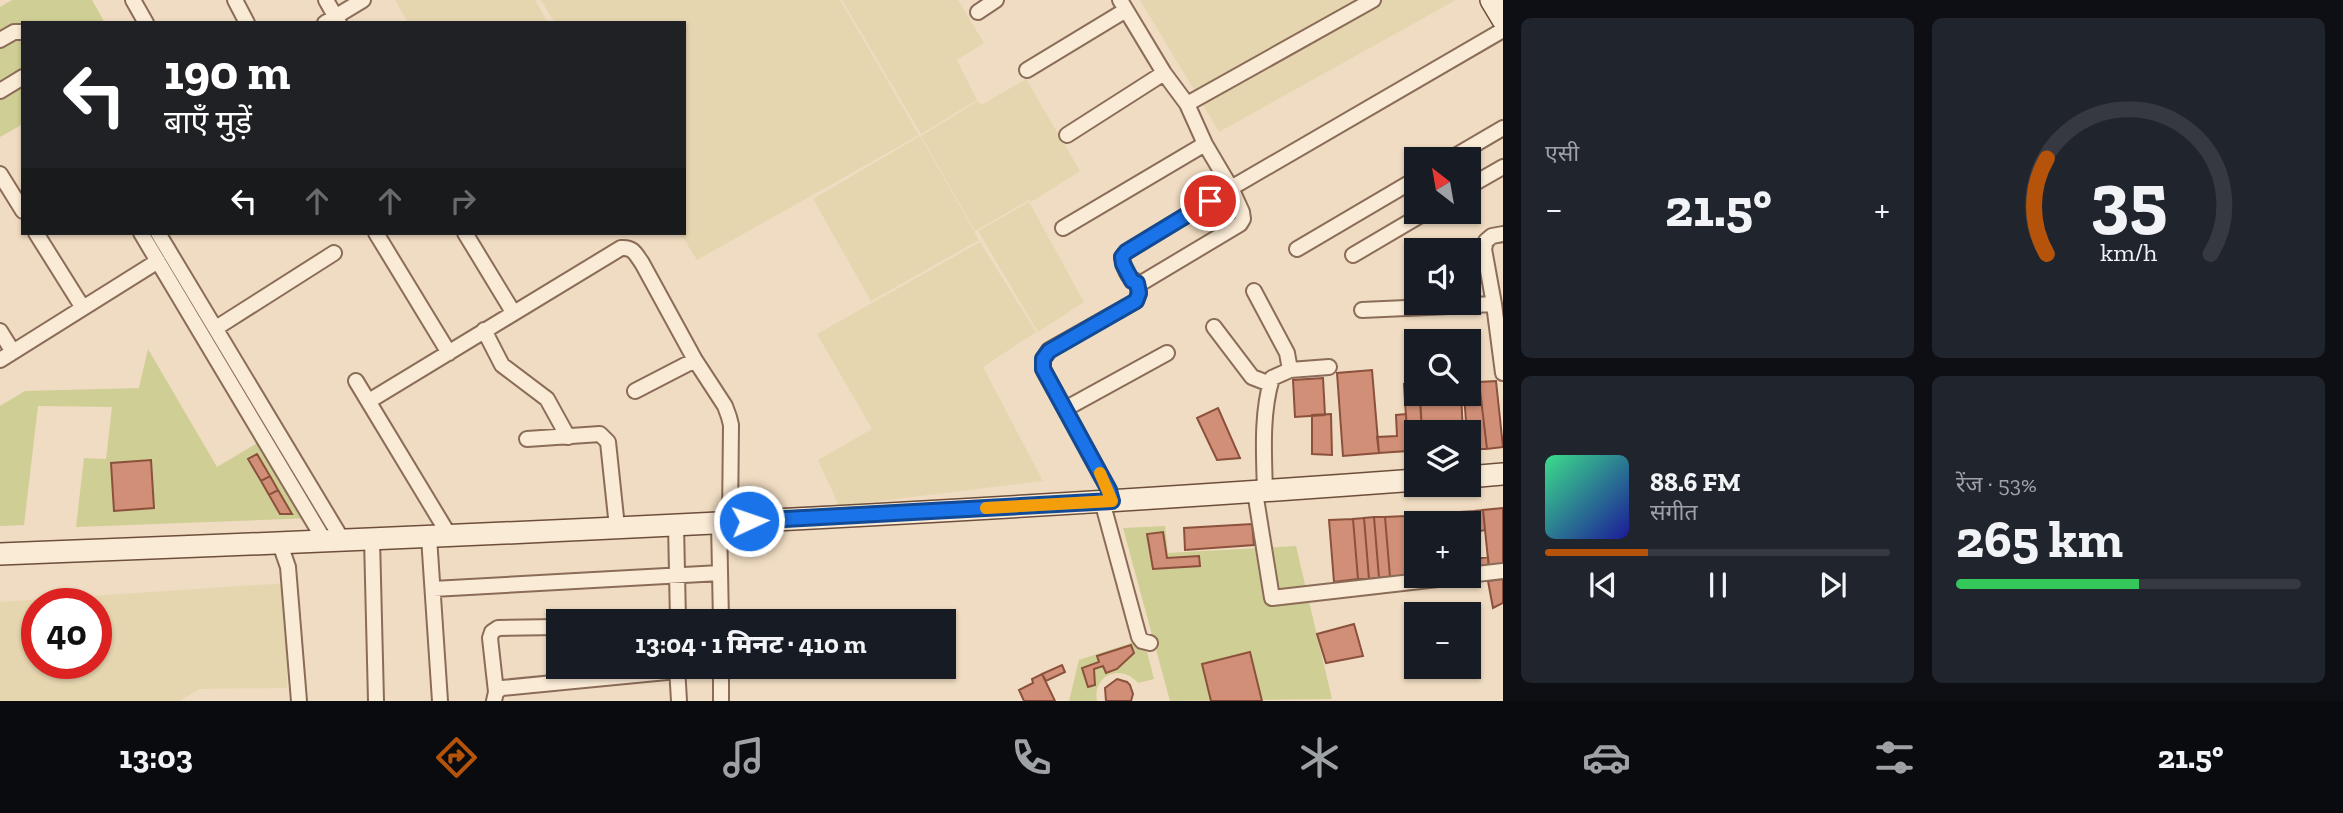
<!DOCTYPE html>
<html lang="hi">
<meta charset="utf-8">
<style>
body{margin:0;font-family:"Zilla Slab","Noto Sans Devanagari",serif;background:#20242c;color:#f1f3f6;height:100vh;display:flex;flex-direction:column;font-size:26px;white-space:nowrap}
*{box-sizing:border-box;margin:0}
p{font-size:23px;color:#9ea1a6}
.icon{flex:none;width:38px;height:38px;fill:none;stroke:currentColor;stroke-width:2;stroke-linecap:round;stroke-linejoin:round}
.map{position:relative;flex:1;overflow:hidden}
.drawer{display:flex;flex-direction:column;gap:18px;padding:18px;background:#0d0f14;width:840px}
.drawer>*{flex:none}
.banner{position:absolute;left:21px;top:21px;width:665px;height:214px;border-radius:0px;box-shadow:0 2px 5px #0004;background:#202124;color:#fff;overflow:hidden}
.needle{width:46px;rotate:329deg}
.tools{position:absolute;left:1404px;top:147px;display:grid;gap:14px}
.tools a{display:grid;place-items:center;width:77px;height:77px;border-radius:0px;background:#171b24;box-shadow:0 2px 5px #0004;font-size:35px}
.speed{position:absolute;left:21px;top:588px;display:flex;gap:14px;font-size:35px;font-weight:700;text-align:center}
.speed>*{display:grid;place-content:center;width:91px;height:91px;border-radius:50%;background:#171b24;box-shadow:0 2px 5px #0004;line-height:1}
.speed .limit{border:10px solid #d22;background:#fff;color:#111}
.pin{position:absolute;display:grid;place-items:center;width:60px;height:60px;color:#fff;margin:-30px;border:4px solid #fff;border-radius:50%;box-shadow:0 2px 7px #0007}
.me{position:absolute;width:77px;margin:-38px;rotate:87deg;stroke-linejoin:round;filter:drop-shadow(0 0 5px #0008)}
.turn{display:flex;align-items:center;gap:24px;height:147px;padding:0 28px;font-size:32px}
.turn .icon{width:91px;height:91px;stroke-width:2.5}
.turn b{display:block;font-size:49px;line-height:60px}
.lanes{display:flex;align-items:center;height:66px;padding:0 28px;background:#0003;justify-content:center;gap:35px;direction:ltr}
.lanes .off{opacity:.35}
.big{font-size:52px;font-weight:800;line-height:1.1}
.drawer .widget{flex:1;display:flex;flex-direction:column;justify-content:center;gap:10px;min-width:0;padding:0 24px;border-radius:10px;background:#20242c}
.drawer .dial{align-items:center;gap:0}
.dial svg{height:182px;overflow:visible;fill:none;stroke:#363941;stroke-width:7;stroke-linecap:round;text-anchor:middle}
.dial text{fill:#f1f3f6;stroke:none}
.song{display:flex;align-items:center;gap:21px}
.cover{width:84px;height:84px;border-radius:10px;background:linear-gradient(135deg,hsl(150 70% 55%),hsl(240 70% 35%))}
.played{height:7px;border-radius:4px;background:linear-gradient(90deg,#b45309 30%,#363941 30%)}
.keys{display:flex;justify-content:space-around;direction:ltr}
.heat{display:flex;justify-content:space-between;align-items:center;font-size:38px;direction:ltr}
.charge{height:10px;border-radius:5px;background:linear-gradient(90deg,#34c759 53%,#363941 0)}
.drawer .tiles{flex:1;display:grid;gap:18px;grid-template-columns:repeat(2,1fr)}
.trip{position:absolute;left:546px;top:609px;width:410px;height:70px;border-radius:0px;background:#171b24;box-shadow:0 2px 5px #0004;font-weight:800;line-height:70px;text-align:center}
.dock{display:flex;height:112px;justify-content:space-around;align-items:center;background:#090b0e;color:#9ea1a6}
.dock .icon{width:49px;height:49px}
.dock .current{color:#b45309}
.dock b{font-size:32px;color:#f1f3f6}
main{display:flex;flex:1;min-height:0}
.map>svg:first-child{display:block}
</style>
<main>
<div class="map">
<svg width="1503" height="701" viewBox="0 0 1503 701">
<rect width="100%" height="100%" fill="#f0dcc2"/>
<!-- farmland -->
<path fill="#e6d6af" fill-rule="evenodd" d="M395,0H535L548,23H408Z
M541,0H840L919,135L697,260L680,233H684V23H555Z
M842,0H958L984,43L957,60L977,100L921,134Z
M1140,0H1456L1219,132Z
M1026,79L1080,171L1031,202L1029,200L975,231L921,136L978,101L981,105Z
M920,136L979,240L871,301L813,199Z
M1029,202L1084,302L1038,332L978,231Z
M980,242L1036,332L983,367L1043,481L839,506L818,460L872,429L817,334Z
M288,583L287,688L200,689L179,701H0V602ZM37,604H96V663H37Z"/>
<!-- green -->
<path fill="#cfce95" d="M12,0H92L105,23H23V124L0,137V7Z
M148,349L217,467L264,439L313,518L76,527L84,458L106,459L112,407L38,406L24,525L0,526V406L25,391L139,388Z
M1165,526L1168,553L1296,546L1332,699L1170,701L1123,528Z
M1134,642L1140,650L1147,652L1154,679L1138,683C1121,663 1092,675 1097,701H1069L1079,660Z"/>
<!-- building -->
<path fill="#d08f76" stroke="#8b513d" stroke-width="2" d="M1372,370L1379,453L1343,456L1337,373Z
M1323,378L1325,415L1295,417L1293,380Z
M1496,381L1503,447L1487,449L1479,382Z
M1479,382L1487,449H1468L1464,394H1468V383Z
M1404,384H1416V394H1420L1422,432H1416V451H1408Z
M1440,394H1461L1463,432H1422L1420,400L1440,398Z
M1218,408L1240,458L1217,460L1197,418Z
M1331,414L1332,455L1312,454V415Z
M1406,414L1408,451L1379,453L1377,437L1397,436L1396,415Z
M257,454L270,476L261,481L248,459Z
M151,460L154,508L114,511L111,463Z
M270,476L278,490L269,495L261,481Z
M278,490L292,514H280L269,495Z
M1503,508V567L1489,569L1483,510Z
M1483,510L1485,530L1476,532L1475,511Z
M1475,511L1476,532L1468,533V523H1445L1444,513Z
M1444,513L1445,523H1416V515Z
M1416,515V574L1409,575L1405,516Z
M1405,516L1409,575L1390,577L1385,517Z
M1374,517L1379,578L1369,579L1364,518Z
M1374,517H1385L1390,577L1379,578Z
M1364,518L1369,579H1358L1353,519Z
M1353,519L1358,579L1334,582L1329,520Z
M1252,524L1254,545L1185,550L1184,528Z
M1163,532L1167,558L1199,556L1200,566L1153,569L1147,534Z
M1488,557L1489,569L1477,570L1476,559Z
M1503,579V603L1493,608L1488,581Z
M1354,624L1363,656L1326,663L1317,634Z
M1131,645L1134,653L1117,669L1106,673L1103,666L1094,669L1095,685L1088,687L1082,668L1099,662L1097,656Z
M1250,652L1262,701H1211L1202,664Z
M1062,665L1065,672L1046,681L1042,674Z
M1042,674L1055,701H1024L1019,690L1033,683L1032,679Z
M1117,679L1127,682L1130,685L1133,694L1131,701H1106L1105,688Z"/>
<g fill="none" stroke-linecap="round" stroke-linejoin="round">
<!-- street casing -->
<g stroke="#8b6c58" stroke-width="18">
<path id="street" d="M133,0L146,23
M235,0L247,23
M326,0L339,23
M1120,0L1164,73L1187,104L1205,144L1231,188L1242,212L1243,219L1240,224L1143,282C1130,284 1124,270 1122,257L1126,252L1231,188L1503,30
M978,12L996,0
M325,23L363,0
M0,40L14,32H23
M1027,70L1126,10
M0,91L23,77
M1187,104L1373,0
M1067,135L1164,73
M1450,159L1503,128
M0,174L23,211
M1468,187L1503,167
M1063,228L1205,144
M36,233L83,308
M141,233L326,543
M158,233L343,541
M376,233L449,353
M465,233L513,312
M1503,234L1492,236L1486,241L1484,249L1494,304L1503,373
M1297,249L1416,179
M1353,255L1426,212
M1254,291L1287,353L1290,370
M1362,310L1494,304
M1214,327L1252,377L1270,384
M216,328L334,253
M484,330L502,365L547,399L568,437
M0,331L13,352
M0,360L158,261
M356,381L449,535
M635,391L695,360
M369,401L621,248C633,247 635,253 642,263L695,360L725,406L729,417L731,425L730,522
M1065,409L1167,353
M527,439L600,434L608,442L617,527
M1255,492L1272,598L1464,576
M1265,492C1264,455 1261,414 1272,378L1290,370L1329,367
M1102,501L1139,637L1142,641L1150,643
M1112,501L1109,490L1043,369V359L1049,350L1136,301L1139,293L1137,283
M719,522L721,621
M676,524L678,621
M429,537L440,701
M372,539L376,701
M280,544L288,567L299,701
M1468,575L1503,571
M433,589L720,573
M677,667L679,701
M721,667V701
M496,692L490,638L492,632L498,628L558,627
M494,701L496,692L502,688L677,671"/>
</g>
<!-- secondary casing -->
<g stroke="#6d4e3b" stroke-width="24">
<path id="secondary" d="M1491,0L1503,20
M1468,477L1503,474
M0,554C472,536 944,515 1416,480"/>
</g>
<!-- street -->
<use href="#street" stroke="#faebd6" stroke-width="14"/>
<!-- secondary -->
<use href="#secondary" stroke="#faebd6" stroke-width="21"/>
</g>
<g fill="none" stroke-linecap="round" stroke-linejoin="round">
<!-- route casing -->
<g stroke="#114b97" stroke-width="18">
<path id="route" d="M749,521L1112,501L1109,490L1043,369V359L1049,351L1136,301L1139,293L1137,283L1132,281L1123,264L1122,257L1126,252L1210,201"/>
</g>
<!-- route -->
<use href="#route" stroke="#1a73e8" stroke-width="12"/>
<!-- slow -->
<path stroke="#f59e0b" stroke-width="12" d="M986,508L1112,501L1100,473"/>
</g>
</svg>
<div class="tools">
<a><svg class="needle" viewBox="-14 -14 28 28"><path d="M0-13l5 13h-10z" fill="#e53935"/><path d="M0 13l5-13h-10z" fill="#9ea1a6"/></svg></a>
<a><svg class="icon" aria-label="sound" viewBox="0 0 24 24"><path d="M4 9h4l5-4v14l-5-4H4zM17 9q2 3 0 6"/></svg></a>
<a><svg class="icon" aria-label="search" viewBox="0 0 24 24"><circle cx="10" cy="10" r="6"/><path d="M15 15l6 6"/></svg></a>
<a><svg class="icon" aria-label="layers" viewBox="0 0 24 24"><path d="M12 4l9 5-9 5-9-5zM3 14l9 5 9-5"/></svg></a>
<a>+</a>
<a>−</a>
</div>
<div class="speed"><div class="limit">40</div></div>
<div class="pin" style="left:1210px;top:201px;background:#d93025"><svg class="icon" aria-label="arrive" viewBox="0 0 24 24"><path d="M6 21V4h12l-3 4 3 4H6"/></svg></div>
<svg class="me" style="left:749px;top:521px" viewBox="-20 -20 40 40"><circle r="17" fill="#1a73e8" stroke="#fff" stroke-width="3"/><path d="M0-11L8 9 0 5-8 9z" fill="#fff"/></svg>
<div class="trip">13:04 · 1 मिनट · 410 m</div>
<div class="banner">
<div class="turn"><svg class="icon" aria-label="left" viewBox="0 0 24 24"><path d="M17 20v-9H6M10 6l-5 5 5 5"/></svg><div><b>190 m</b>बाएँ मुड़ें</div></div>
<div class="lanes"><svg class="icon" aria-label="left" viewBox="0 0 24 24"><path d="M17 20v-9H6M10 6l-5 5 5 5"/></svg><svg class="icon off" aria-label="ahead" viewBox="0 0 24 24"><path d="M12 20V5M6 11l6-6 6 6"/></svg><svg class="icon off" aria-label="ahead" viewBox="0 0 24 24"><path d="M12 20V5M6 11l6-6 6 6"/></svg><svg class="icon off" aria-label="right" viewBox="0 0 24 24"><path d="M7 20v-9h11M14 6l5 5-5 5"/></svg></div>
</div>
</div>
<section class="drawer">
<div class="tiles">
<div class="widget"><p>एसी</p>
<div class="heat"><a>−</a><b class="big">21.5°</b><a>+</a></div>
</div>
<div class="widget dial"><svg viewBox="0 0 100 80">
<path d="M14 69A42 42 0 1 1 86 69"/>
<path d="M14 69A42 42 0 0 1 14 27" stroke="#b45309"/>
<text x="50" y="56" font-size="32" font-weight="700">35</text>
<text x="50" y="72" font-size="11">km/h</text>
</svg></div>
<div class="widget">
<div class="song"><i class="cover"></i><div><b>88.6 FM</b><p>संगीत</p></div></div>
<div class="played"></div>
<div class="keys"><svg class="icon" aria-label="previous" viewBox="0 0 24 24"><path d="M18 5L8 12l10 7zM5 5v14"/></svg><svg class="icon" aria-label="pause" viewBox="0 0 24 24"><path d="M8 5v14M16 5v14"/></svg><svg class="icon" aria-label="next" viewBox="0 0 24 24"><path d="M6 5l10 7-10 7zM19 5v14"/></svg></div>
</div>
<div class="widget"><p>रेंज · 53%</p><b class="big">265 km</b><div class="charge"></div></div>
</div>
</section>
</main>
<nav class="dock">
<b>13:03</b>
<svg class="icon current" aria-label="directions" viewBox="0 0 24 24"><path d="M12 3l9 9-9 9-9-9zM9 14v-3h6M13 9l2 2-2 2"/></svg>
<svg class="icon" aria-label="music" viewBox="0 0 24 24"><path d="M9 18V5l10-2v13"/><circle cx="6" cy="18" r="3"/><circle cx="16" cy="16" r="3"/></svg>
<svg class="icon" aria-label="phone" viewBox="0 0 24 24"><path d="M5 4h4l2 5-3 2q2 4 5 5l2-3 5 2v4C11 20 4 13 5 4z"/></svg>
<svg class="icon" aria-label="climate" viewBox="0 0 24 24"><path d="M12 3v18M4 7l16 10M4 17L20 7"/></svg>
<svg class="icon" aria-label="car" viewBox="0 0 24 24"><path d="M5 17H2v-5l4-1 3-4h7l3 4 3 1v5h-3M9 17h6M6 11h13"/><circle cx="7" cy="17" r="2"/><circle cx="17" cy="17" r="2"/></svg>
<svg class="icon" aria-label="filters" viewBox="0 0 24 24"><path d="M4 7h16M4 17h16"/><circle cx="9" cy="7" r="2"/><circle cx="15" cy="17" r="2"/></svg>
<b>21.5°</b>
</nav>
